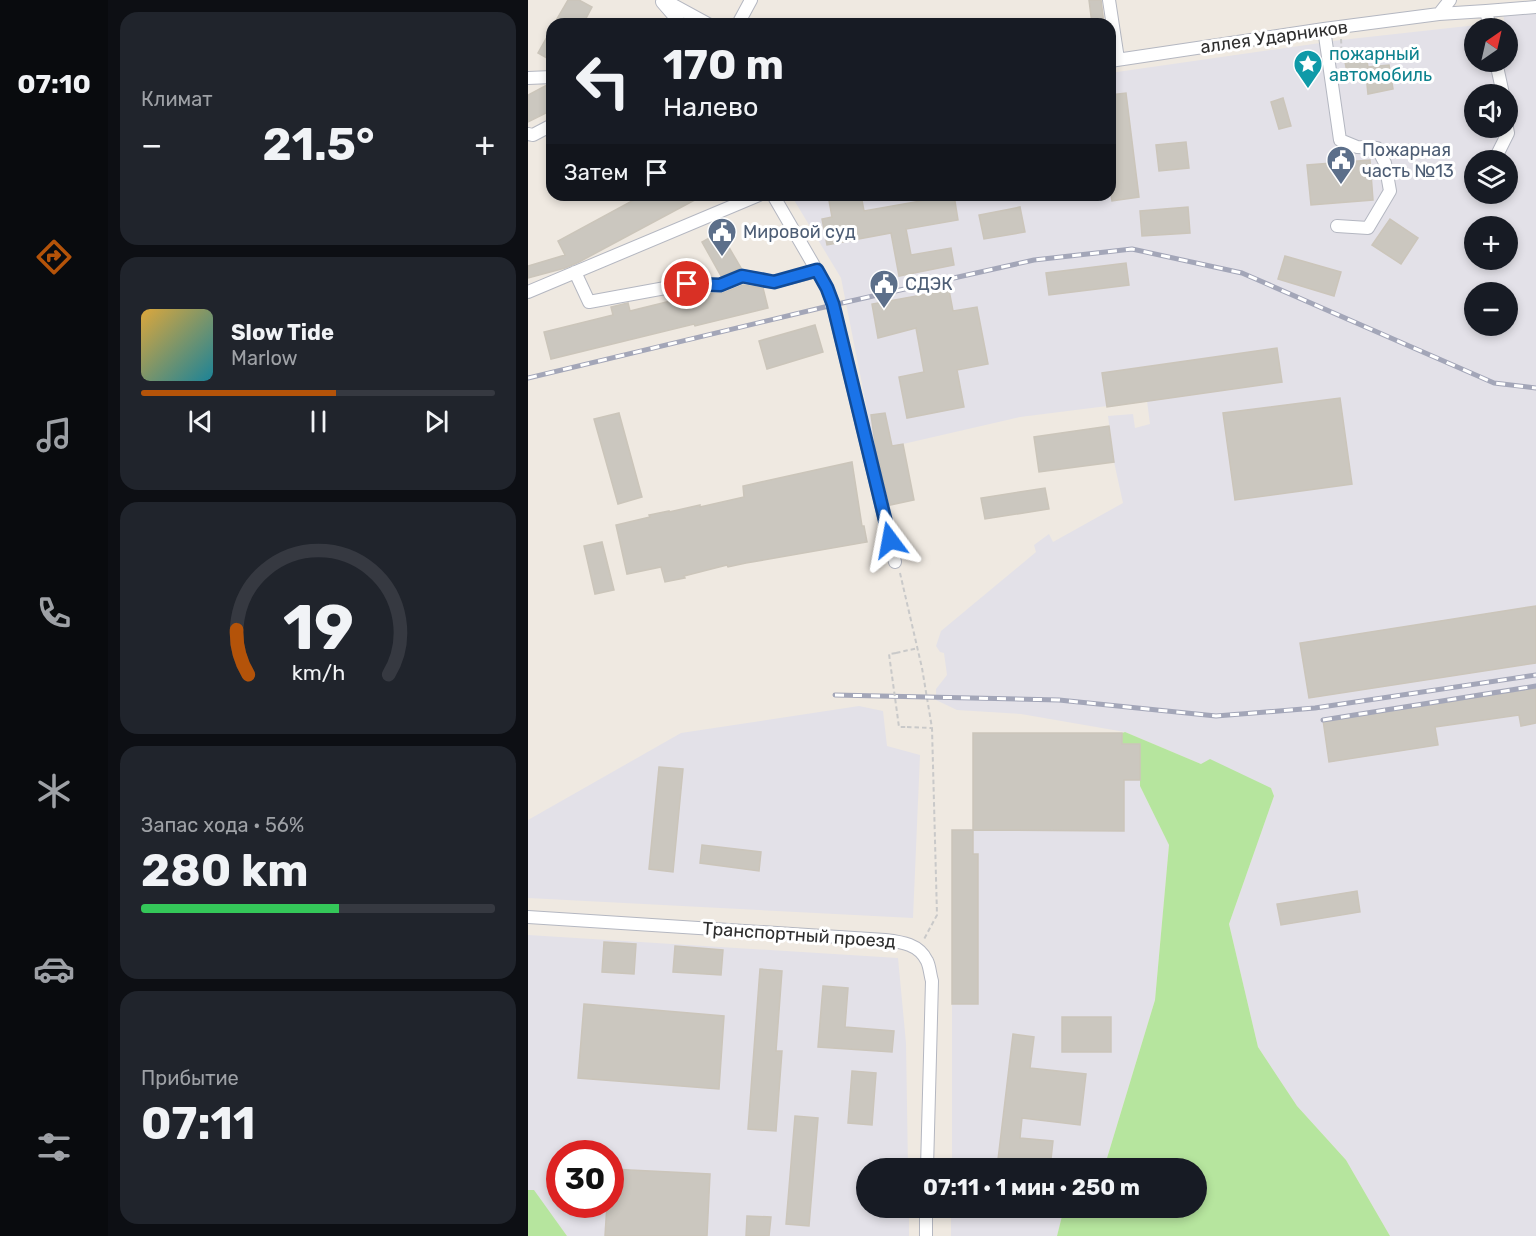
<!DOCTYPE html>
<html lang="ru">
<meta charset="utf-8">
<style>
body{margin:0;font-family:Rubik,sans-serif;background:#20242c;color:#f1f3f6;height:100vh;display:flex;flex-direction:column;font-size:22px;white-space:nowrap}
*{box-sizing:border-box;margin:0}
p{font-size:20px;color:#9ea1a6}
.icon{flex:none;width:33px;height:33px;fill:none;stroke:currentColor;stroke-width:2;stroke-linecap:round;stroke-linejoin:round}
.map{position:relative;flex:1;overflow:hidden}
.sheet{display:flex;flex-direction:column;gap:12px;padding:12px;background:#0d0f14;width:420px}
.sheet>*{flex:none}
.banner{position:absolute;left:18px;top:18px;width:570px;height:183px;border-radius:18px;box-shadow:0 3px 9px #0003;background:#171b24;color:#f1f3f6;overflow:hidden}
.needle{width:39px;rotate:34deg}
.controls{position:absolute;left:936px;top:18px;display:grid;gap:12px}
.controls a{display:grid;place-items:center;width:54px;height:54px;border-radius:50%;background:#171b24;box-shadow:0 3px 9px #0003;font-size:30px}
.speed{position:absolute;left:18px;top:1140px;display:flex;gap:12px;font-size:30px;font-weight:700;text-align:center}
.speed>*{display:grid;place-content:center;width:78px;height:78px;border-radius:50%;background:#171b24;box-shadow:0 3px 9px #0003;line-height:1}
.speed .limit{border:9px solid #d22;background:#fff;color:#111}
.pin{position:absolute;display:grid;place-items:center;width:51px;height:51px;color:#fff;margin:-26px;border:3px solid #fff;border-radius:50%;box-shadow:0 2px 6px #0007}
.me{position:absolute;width:66px;margin:-33px;rotate:347deg;stroke-linejoin:round;filter:drop-shadow(0 0 4px #0008)}
.turn{display:flex;align-items:center;gap:21px;height:126px;padding:0 18px;font-size:27px}
.turn .icon{width:78px;height:78px;stroke-width:2.5}
.turn b{display:block;font-size:42px;line-height:51px}
.then{display:flex;align-items:center;height:57px;padding:0 18px;background:#0003;gap:12px;font-size:22px}
.big{font-size:45px;font-weight:700;line-height:1.1}
.sheet .card{flex:1;display:flex;flex-direction:column;justify-content:center;gap:9px;min-width:0;padding:0 21px;border-radius:18px;background:#20242c}
.sheet .dial{align-items:center;gap:0}
.dial svg{height:156px;overflow:visible;fill:none;stroke:#363941;stroke-width:7;stroke-linecap:round;text-anchor:middle}
.dial text{fill:#f1f3f6;stroke:none}
.song{display:flex;align-items:center;gap:18px}
.cover{width:72px;height:72px;border-radius:9px;background:linear-gradient(135deg,hsl(40 70% 55%),hsl(190 70% 35%))}
.played{height:6px;border-radius:3px;background:linear-gradient(90deg,#b45309 55%,#363941 55%)}
.keys{display:flex;justify-content:space-around;direction:ltr}
.heat{display:flex;justify-content:space-between;align-items:center;font-size:33px;direction:ltr}
.charge{height:9px;border-radius:4px;background:linear-gradient(90deg,#34c759 56%,#363941 0)}
.trip{position:absolute;left:328px;top:1158px;width:351px;height:60px;border-radius:30px;background:#171b24;box-shadow:0 3px 9px #0003;font-weight:700;line-height:60px;text-align:center}
main{display:flex;flex:1;min-height:0}
.tabs{display:flex;flex-direction:column;width:108px;justify-content:space-around;align-items:center;background:#090b0e;color:#9ea1a6}
.tabs .icon{width:42px;height:42px}
.tabs .on{color:#b45309}
.tabs b{font-size:27px;color:#f1f3f6}
.map>svg:first-child{display:block}
</style>
<main>
<nav class="tabs">
<b>07:10</b>
<svg class="icon on" aria-label="directions" viewBox="0 0 24 24"><path d="M12 3l9 9-9 9-9-9zM9 14v-3h6M13 9l2 2-2 2"/></svg>
<svg class="icon" aria-label="music" viewBox="0 0 24 24"><path d="M9 18V5l10-2v13"/><circle cx="6" cy="18" r="3"/><circle cx="16" cy="16" r="3"/></svg>
<svg class="icon" aria-label="phone" viewBox="0 0 24 24"><path d="M5 4h4l2 5-3 2q2 4 5 5l2-3 5 2v4C11 20 4 13 5 4z"/></svg>
<svg class="icon" aria-label="climate" viewBox="0 0 24 24"><path d="M12 3v18M4 7l16 10M4 17L20 7"/></svg>
<svg class="icon" aria-label="car" viewBox="0 0 24 24"><path d="M5 17H2v-5l4-1 3-4h7l3 4 3 1v5h-3M9 17h6M6 11h13"/><circle cx="7" cy="17" r="2"/><circle cx="17" cy="17" r="2"/></svg>
<svg class="icon" aria-label="filters" viewBox="0 0 24 24"><path d="M4 7h16M4 17h16"/><circle cx="9" cy="7" r="2"/><circle cx="15" cy="17" r="2"/></svg>
</nav>
<section class="sheet">
<div class="card"><p>Климат</p>
<div class="heat"><a>−</a><b class="big">21.5°</b><a>+</a></div>
</div>
<div class="card">
<div class="song"><i class="cover"></i><div><b>Slow Tide</b><p>Marlow</p></div></div>
<div class="played"></div>
<div class="keys"><svg class="icon" aria-label="previous" viewBox="0 0 24 24"><path d="M18 5L8 12l10 7zM5 5v14"/></svg><svg class="icon" aria-label="pause" viewBox="0 0 24 24"><path d="M8 5v14M16 5v14"/></svg><svg class="icon" aria-label="next" viewBox="0 0 24 24"><path d="M6 5l10 7-10 7zM19 5v14"/></svg></div>
</div>
<div class="card dial"><svg viewBox="0 0 100 80">
<path d="M14 69A42 42 0 1 1 86 69"/>
<path d="M14 69A42 42 0 0 1 8 46" stroke="#b45309"/>
<text x="50" y="56" font-size="32" font-weight="700">19</text>
<text x="50" y="72" font-size="11">km/h</text>
</svg></div>
<div class="card"><p>Запас хода · 56%</p><b class="big">280 km</b><div class="charge"></div></div>
<div class="card"><p>Прибытие</p><b class="big">07:11</b></div>
</section>
<div class="map">
<svg width="1008" height="1236" viewBox="0 0 1008 1236">
<rect width="100%" height="100%" fill="#efe9e1"/>
<!-- industrial -->
<path fill="#e3e1e8" fill-rule="evenodd" d="M1006,0H1008V1236H862L818,1160L769,1106L730,1047L701,924L746,796L743,788L673,764L597,732L493,714L429,710L408,700V689L419,675L416,653L412,652L408,646L413,631L508,552L506,545L521,534L525,542L595,503L586,462L580,416L605,414L607,428L622,424L619,401L492,417L375,444L386,500L358,505L313,278L263,195H582V73L813,40L976,22L975,6L1006,2ZM946,28H980V62H946ZM946,94H980V128H946ZM946,160H980V194H946ZM946,226H980V260H946ZM946,292H980V326H946Z
M331,706L355,711L359,746L392,755L385,918L0,898V820L153,733Z
M445,733H594V744H612V786L641,845L627,1000L576,1168H424V830L445,829Z
M0,935L370,958L378,1043L380,1168H339V1208H381V1236H39L6,1191L0,1190ZM32,1154H82V1204H32Z
M423,1208H536L529,1236H423Z"/>
<!-- green -->
<path fill="#b6e59e" d="M597,732L673,764L682,759L743,788L746,796L701,924L730,1047L769,1106L818,1160L862,1236H529L536,1208H669V1168H576L627,1000L641,845L612,786V744H594V733Z
M0,1190H6L39,1236H0Z"/>
<!-- building -->
<path fill="#cbc7bf" stroke="#cbc5ba" stroke-width="1.5" d="M40,0H51L64,7L55,24H26Z
M561,0H573L576,24H564Z
M24,28V61L10,53Z
M837,49L840,67L861,65L865,89L840,94L838,75L820,77L815,52Z
M19,85H24V110L0,122V95Z
M598,93L611,197L584,201L582,188V95Z
M755,98L763,126L751,129L743,102Z
M658,142L661,168L631,171L628,145Z
M842,160L845,200L783,205L779,165Z
M115,195H176L51,262L37,268L0,278V266L37,255L30,241Z
M300,195H333L336,211L426,195L430,220L378,229L383,255L423,248L426,265L371,276L363,233L299,245L294,219L304,217Z
M492,207L497,232L456,239L451,215Z
M660,207L662,233L614,236L612,211Z
M862,219L890,238L873,264L844,245Z
M192,232L213,268L193,276L174,242Z
M757,256L813,272L806,296L750,279Z
M598,263L601,285L521,295L518,273Z
M215,285L235,288L240,308L167,326L166,324L23,359L16,332L85,315L83,307L100,303L102,311L163,296L164,302L180,298L179,294L195,293Z
M421,290L425,311L449,307L460,364L429,370L436,407L379,418L371,377L396,372L388,328L350,338L344,304Z
M287,325L295,352L239,369L231,341Z
M749,348L754,382L579,407L574,373Z
M812,398L824,484L707,500L695,413Z
M91,413L114,497L90,504L66,419Z
M357,413L364,446L375,444L386,500L362,505L348,450L343,415Z
M581,426L586,462L511,472L506,437Z
M324,462L334,526H336L339,542L218,563L200,567L199,565L156,576L157,578L137,582L133,567L99,574L88,525L122,517L121,515L141,511V512L172,505V507L216,497L215,486Z
M517,488L521,509L457,519L453,498Z
M74,542L86,590L67,594L56,546Z
M1008,606V663L781,698L772,643Z
M1008,687V723L993,726L991,715L907,727L910,745L801,762L795,720Z
M445,733H594V744H612V780H596V831L445,830Z
M131,767L155,769L145,872L121,869Z
M424,830H445V854H450V1004H424Z
M174,845L233,852L231,871L172,863Z
M829,891L832,912L753,925L749,904Z
M76,942L108,944L106,974L74,972Z
M147,946L195,950L193,975L145,972Z
M232,969L254,971L248,1051H254L248,1131L220,1129Z
M295,986L320,988L317,1027L366,1031L364,1052L290,1047Z
M56,1004L196,1016L191,1089L50,1078Z
M534,1017H583V1052H534Z
M485,1034L506,1037L502,1068L558,1074L552,1125L494,1118L492,1138L525,1141L522,1168H469Z
M324,1071L348,1073L344,1125L320,1123Z
M267,1116L290,1118L281,1226L258,1224Z
M82,1169L182,1174L179,1236H77L79,1204H82Z
M219,1216L243,1217L241,1236H218Z"/>
<g fill="none" stroke-linecap="round" stroke-linejoin="round">
<!-- minor casing -->
<g stroke="#b4b7c1" stroke-width="14">
<path id="minor" d="M136,0L180,24
M581,0L590,59
M134,2L153,24
M958,11L962,28
M911,14L922,0
M210,24L223,0
M796,29L812,140L829,147L849,148L857,163L862,191L840,228L809,226
M582,61L796,29L911,14L958,11L1008,7
M968,62L975,94
M0,78L24,77
M0,134L5,135L24,125
M967,159L980,133L979,128
M245,195L299,288L305,305L367,562
M47,272L61,302L159,284L192,285L214,276L246,282L289,271
M0,292L231,195
M0,917L357,940C374,942 391,944 399,961C402,967 402,975 404,981L399,1168
M398,1236V1208"/>
</g>
<!-- path -->
<path stroke="#c9c9c9" stroke-width="2" stroke-dasharray="4.5 3" stroke-linecap="butt" d="M813,39L814,57
M372,573L394,668L404,728L409,915L395,941
M368,653L390,648
M379,727L403,728"/>
<!-- minor -->
<use href="#minor" stroke="#fff" stroke-width="12"/>
<!-- rail casing -->
<g stroke="#a3a6b8" stroke-width="5">
<path id="rail" d="M0,378L305,305L506,260L604,249L714,273L966,383L1008,388
M307,695L531,700L688,716L787,708L1008,675
M795,720L1008,686"/>
</g>
<!-- rail -->
<use href="#rail" stroke="#fff" stroke-width="3" stroke-dasharray="9" stroke-linecap="butt"/>
<!-- path-bridge -->
<path stroke="#c9c9c9" stroke-width="2" stroke-dasharray="4.5 3" stroke-linecap="butt" d="M368,653L361,654L371,727H379"/>
</g>
<g fill="none" stroke-linecap="round" stroke-linejoin="round">
<!-- route casing -->
<g stroke="#114b97" stroke-width="15">
<path id="route" d="M159,284L192,285L214,276L246,282L289,270L299,288L305,304L362,540"/>
</g>
<!-- route -->
<use href="#route" stroke="#1a73e8" stroke-width="10"/>
</g>
<!-- icons -->
<defs>
<g id="sight-pin" transform="scale(1.5)"><path d="M0 17L-7.5 6A9.5 9.5 0 1 1 7.5 6Z" fill="#0f9aa8" stroke="#fff"/><path d="M0-6L1.8-2.2L6-1.7L2.9 1.2L3.7 5.4L0 3.3L-3.7 5.4L-2.9 1.2L-6-1.7L-1.8-2.2Z" fill="#fff"/></g>
<g id="civic-pin" transform="scale(1.5)"><path d="M0 17L-7.5 6A9.5 9.5 0 1 1 7.5 6Z" fill="#5c6f8a" stroke="#fff"/><path d="M-.6-6.5H3V-4.5H.6V-3L4-1V1h2V6H-6V1h2V-1L-.6-3ZM-1.2 2.5V6h2.4V2.5Z" fill="#fff"/></g>
</defs>
<g fill-rule="evenodd">
<use href="#sight-pin" x="780" y="64"/>
<use href="#civic-pin" x="813" y="160"/>
<use href="#civic-pin" x="194" y="232"/>
<use href="#civic-pin" x="356" y="284"/>
</g>
<g text-anchor="middle" dominant-baseline="central" stroke-width="6" stroke-linejoin="round" paint-order="stroke">
<!-- street labels -->
<g font-size="18" fill="#2e2e2e" stroke="#fff">
<text transform="translate(746 37) rotate(-8)">аллея Ударников</text>
<text transform="translate(271 935) rotate(4)">Транспортный проезд</text>
</g>
<!-- culture labels -->
<g font-size="18" fill="#0d838f" stroke="#fff" text-anchor="start">
<text x="801" y="54">пожарный<tspan x="801" dy="21">автомобиль</tspan></text>
</g>
<!-- service labels -->
<g font-size="18" fill="#4e5e75" stroke="#fff" text-anchor="start">
<text x="834" y="150">Пожарная<tspan x="834" dy="21">часть №13</tspan></text>
<text x="215" y="232">Мировой суд</text>
<text x="377" y="284">СДЭК</text>
</g>
</g>
</svg>
<div class="controls">
<a><svg class="needle" viewBox="-14 -14 28 28"><path d="M0-13l5 13h-10z" fill="#e53935"/><path d="M0 13l5-13h-10z" fill="#9ea1a6"/></svg></a>
<a><svg class="icon" aria-label="sound" viewBox="0 0 24 24"><path d="M4 9h4l5-4v14l-5-4H4zM17 9q2 3 0 6"/></svg></a>
<a><svg class="icon" aria-label="layers" viewBox="0 0 24 24"><path d="M12 4l9 5-9 5-9-5zM3 14l9 5 9-5"/></svg></a>
<a>+</a>
<a>−</a>
</div>
<div class="speed"><div class="limit">30</div></div>
<div class="pin" style="left:159px;top:284px;background:#d93025"><svg class="icon" aria-label="arrive" viewBox="0 0 24 24"><path d="M6 21V4h12l-3 4 3 4H6"/></svg></div>
<svg class="me" style="left:362px;top:540px" viewBox="-20 -20 40 40"><path d="M0-17L14 15 0 8-14 15z" fill="#1a73e8" stroke="#fff" stroke-width="4"/></svg>
<div class="trip">07:11 · 1 мин · 250 m</div>
<div class="banner">
<div class="turn"><svg class="icon" aria-label="left" viewBox="0 0 24 24"><path d="M17 20v-9H6M10 6l-5 5 5 5"/></svg><div><b>170 m</b>Налево</div></div>
<div class="then">Затем<svg class="icon" aria-label="arrive" viewBox="0 0 24 24"><path d="M6 21V4h12l-3 4 3 4H6"/></svg></div>
</div>
</div>
</main>
